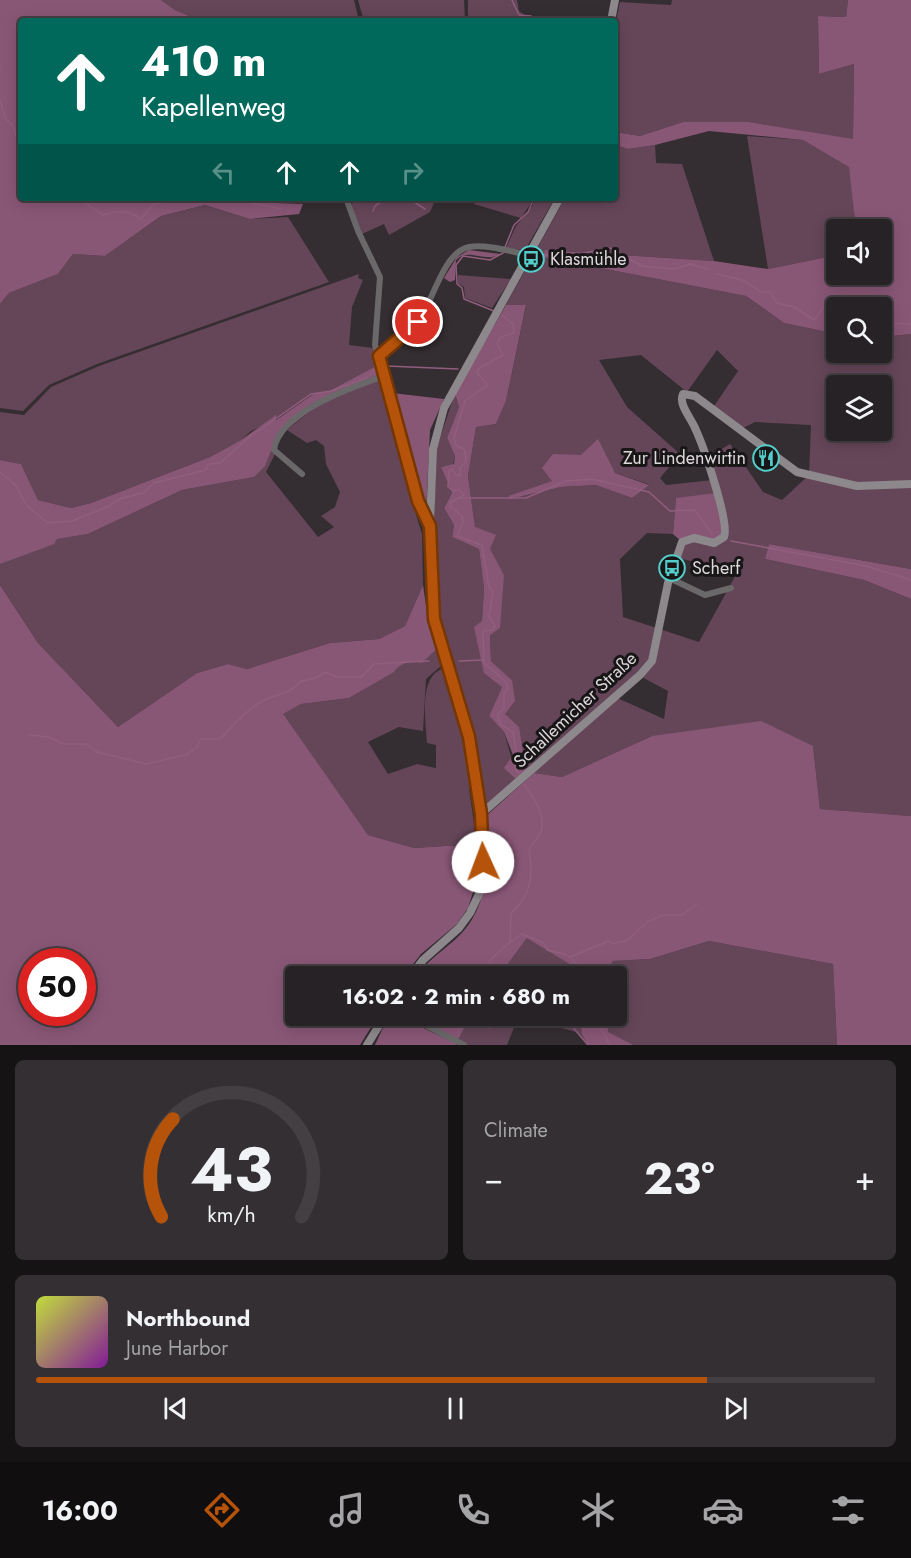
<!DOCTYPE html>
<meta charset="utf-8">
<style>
body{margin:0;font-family:Jost,sans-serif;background:#332f32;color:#f1f3f6;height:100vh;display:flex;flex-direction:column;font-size:22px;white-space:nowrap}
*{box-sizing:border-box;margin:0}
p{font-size:20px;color:#a4a4a7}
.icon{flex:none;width:33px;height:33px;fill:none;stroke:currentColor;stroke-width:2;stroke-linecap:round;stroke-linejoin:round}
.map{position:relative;height:1045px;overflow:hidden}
.details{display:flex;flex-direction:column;gap:15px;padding:15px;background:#151314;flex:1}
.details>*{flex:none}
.guide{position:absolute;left:18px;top:18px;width:600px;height:183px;border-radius:6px;box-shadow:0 3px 15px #0003,0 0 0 2px #433f42;background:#00695c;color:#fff;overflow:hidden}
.controls{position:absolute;left:826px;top:219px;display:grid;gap:12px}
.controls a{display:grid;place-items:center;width:66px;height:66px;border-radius:6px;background:#272225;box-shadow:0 3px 15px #0003,0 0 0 2px #433f42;font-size:30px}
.speed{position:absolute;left:18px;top:948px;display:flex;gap:12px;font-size:30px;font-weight:700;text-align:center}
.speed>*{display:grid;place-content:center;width:78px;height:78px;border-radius:50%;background:#272225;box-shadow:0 3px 15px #0003,0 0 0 2px #433f42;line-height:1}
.speed .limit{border:9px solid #d22;background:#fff;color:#111}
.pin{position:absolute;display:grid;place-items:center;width:51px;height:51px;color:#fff;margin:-26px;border:3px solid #fff;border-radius:50%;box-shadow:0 2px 6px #0007}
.me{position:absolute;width:66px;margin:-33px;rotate:358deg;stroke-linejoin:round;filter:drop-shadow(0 0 4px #0008)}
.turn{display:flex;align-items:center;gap:21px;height:126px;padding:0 24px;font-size:27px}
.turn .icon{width:78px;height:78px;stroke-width:2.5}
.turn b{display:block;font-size:42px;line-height:51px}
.lanes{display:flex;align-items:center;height:57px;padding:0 24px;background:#0003;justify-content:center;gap:30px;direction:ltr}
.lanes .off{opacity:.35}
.big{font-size:45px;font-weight:700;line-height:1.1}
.details .card{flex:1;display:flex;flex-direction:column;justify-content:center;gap:9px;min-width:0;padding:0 21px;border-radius:9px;background:#332f32}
.details .dial{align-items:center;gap:0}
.dial svg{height:156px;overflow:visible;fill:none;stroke:#433f42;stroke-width:7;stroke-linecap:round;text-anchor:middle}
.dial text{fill:#f1f3f6;stroke:none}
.song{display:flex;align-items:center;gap:18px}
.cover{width:72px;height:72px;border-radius:9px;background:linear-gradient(135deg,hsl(70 70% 55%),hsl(290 70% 35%))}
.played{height:6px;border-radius:3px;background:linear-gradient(90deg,#b45309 80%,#433f42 80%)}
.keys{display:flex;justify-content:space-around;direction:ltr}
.heat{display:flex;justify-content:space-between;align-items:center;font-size:33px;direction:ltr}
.details .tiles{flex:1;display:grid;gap:15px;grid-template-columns:1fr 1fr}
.card:last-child{grid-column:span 2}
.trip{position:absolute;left:285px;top:966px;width:342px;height:60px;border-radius:6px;background:#272225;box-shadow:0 3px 15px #0003,0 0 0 2px #433f42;font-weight:700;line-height:60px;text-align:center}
.tabs{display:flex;height:96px;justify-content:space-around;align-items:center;background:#100e0f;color:#a4a4a7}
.tabs .icon{width:42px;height:42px}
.tabs .active{color:#b45309}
.tabs b{font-size:27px;color:#f1f3f6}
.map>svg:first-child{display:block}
</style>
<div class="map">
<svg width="911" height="1045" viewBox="0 0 911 1045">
<rect width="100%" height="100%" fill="#342d31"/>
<!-- green -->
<path fill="#654659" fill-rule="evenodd" d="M161,0H354L359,21H201L175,10Z
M358,0H464L465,21H364Z
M468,0H517L519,11L533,21H468Z
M672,0H848L846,17L818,16L819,74L854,64L853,140L749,122H683L640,136L615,132V27L620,2L671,5Z
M747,136L803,140L850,167L856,229L837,230V255L768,269Z
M615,145L628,149L655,145L656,163L682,164L714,261L546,250L543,257L746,296L784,323L837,334V352H882V337L911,334V569L769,544L765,559L864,580L911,599V816L820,809L813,746L652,736L562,777L534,773L519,764L505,714L512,680L491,661L490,635L504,575L475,528L468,476L476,427L496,424L506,401L526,306L506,305L565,198H615ZM717,350L738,371L712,409L741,429L755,422L811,425L809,475L782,500L763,492L730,444L705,459L713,480L666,485L660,478L680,454L627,407L599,360L641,355L687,392ZM837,386H882V430H837ZM581,455L615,473L648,484L632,498L597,485L561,487L510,499L508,496L553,481ZM676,498L682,542L675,557L737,573L699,642L623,617L620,559L647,533L673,534ZM640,676L668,691L664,719L615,697Z
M361,198H436L430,212L389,235L384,224L362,234L350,205Z
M476,198H504L531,203L521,218L474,204Z
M515,198H555L525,250L506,248L516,226L533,205L530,199Z
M205,205L250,219L288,217L329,282L97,364L49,385L23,411L0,408V304L9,293L58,274L73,254L105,256L161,216Z
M359,274L358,278L363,280L352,307L349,345L373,348L376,366L329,391L315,393L275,420L251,431L241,440L210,457L91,503L71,508L38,500L21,464L0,460V412L24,415L51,387L99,366Z
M458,275L511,279L492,308L465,298L464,287L458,284Z
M380,379L401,465L422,534L423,585L405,626L379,639L330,643L247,669L228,664L197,673L118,727L38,643L0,585V564L56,539L88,534L182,490L254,477L271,445L275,454L266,472L318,537L334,527L321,516L335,507L340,492L326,464L324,446L316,440L307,443L287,430L320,403Z
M455,393L459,407L447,438L455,456L453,465L441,467L452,493L444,508L454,525L452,537L479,549L484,588L482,622L474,627L502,687L489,716L504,732L518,781L488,805H484L473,741L440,632L433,576L436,450Z
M437,649L442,665L426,679L423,731L399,727L368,742L388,774L417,764L436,768V745L427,743C426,724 418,675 443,669L460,719L473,785L469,789L477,844L414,848L368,835L282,714L301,704L349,698L393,672C400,663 410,661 422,663Z
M668,921L590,976H499L527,938Z
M709,941L833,964L837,1045H587L576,1032L529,1019L517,1020L507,1045H467L458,1040L471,1016H600L607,1029L608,1016H616V976H610L611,961L650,959Z"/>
<!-- forest -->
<path fill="#895776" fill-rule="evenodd" d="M0,0H161L175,10L201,21H21V198H258L275,203L303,204L299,214L250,219L205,205L161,216L105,256L73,254L58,274L9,293L0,304Z
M848,0H911V334L882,337V308H837V334L784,323L746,296L543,257L545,250L714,261L768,269L837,255V274H882V230L856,229L849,167L803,140L709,131L655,145L628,149L615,145V132L640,136L683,122H749L853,139L854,64L819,74L818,16L846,17Z
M469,250L500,254C485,264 469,247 456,260L455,280L450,282L444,278L457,257Z
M506,305H526L506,401L496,424L476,427L468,476L475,527L496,535L490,549L504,575L500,628L490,635L491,661L512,680L515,701L505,714L519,727L524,759L519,764L530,770L518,781L504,768L513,755L504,732L489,716L502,687L484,673L474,627L482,621L484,588L479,549L452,537L454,525L444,508L452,493L441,467L454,464L455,456L447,438L459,407L455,393Z
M376,366L379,374L376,377L331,394L276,438L265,466L254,477L182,490L88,534L57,539L54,544L0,564V460L21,464L38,500L71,508L91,503L210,457L241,440L276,415V420L315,393L329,391Z
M392,393L444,399L430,430L426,514Z
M598,439L615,473L649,485L632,498L596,485L561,487L510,499L508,496L552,481L542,468L553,454L581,455Z
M717,493L726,527L714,543L682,542L673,534L676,498Z
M769,544L911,569V599L864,580L765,559Z
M0,585L38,643L118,727L197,673L228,664L247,669L330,643L379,639L405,626L423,585L428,620L437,649L422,663C410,661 400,663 394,672L349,698L301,704L283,714L368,835L414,848L477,844L474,889L468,908L457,924L421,954L404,976H296V1016H378L360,1045H0ZM32,962H82V1012H32Z
M761,721L813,746L820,809L911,816V1045H837L833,964L709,941L650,959L612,961L610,976H574L573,966L527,938L499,976H417C427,960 446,949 460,935C492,902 487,858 486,816L534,773L562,777L652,736Z
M398,1016L457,1044L456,1045H375L387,1019Z
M415,1016H471L458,1040Z
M580,1016H608V1032L633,1045H588L582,1034Z"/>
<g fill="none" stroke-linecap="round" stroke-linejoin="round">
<!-- stream -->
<path stroke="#915e7e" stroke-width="1.5" d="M512,0L519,15L531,16L535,21
M0,70V68
M0,100L6,119L13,126L21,151
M78,198L103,215C117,210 130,210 141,219L154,204L190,198
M225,198L282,209
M408,198L425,209
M373,211L375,206L386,198
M505,247L514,225L528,212L532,203L529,200L506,198
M537,254L564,257L610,248L642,266L674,269L690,264L708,269
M717,274L743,280L761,292H770L777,303L794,307L814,320L823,308L834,305L840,308
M494,311L464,299L462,288L457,284L456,265L463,256L490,260L503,253
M503,316L513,324L514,332L500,338L497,344L503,355L478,369V374L488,385L465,401L454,438L456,445L465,450L466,461L460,468V476L456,475L452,469L449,471L448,487L452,490H460L464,495L450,503V506L462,516L463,523L457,536L482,545L489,587L493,592L489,616L495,626L492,630L483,631L484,663L506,682L508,689L504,692V709L497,714L501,725L513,732L517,757L515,767L519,774
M882,323L911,324
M386,366L458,369
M0,472L16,486L27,506L48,523L72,521L107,507L122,498L143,493L154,483L206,470L208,464L220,463L248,438L311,394L331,391L366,378L376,369
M461,498H526L566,481L591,479L649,492L670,511L695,510L712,534
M731,541L866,566L911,580
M459,661L484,660
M29,735L49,737L63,744H86L97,752L146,764L188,754L197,747L201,739H220C232,727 245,711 259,703C273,694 290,695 301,681L316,678L326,672L336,677H361L374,664L429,661
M510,942L522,934L544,943L547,950L567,955L579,966L580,976
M570,957L609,941L613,944L628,940L647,922L663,915H682L697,904
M502,976L499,967L491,965L489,961L510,942L511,914C531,894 534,876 529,850C532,844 537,839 540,834C548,816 533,798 524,784
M594,1016L610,1045
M463,1021L478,1019L490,1028C514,1003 544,1029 570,1024L588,1045
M458,1032L467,1016
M452,1045V1044"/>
<!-- street -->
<path stroke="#6b686a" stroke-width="6" d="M346,198L358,231L380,277L375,345L422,514L430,527
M379,356C393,348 408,335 418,322C433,302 443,252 469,247C489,244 511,252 530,255
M302,474L274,450C279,412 352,387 384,376
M669,578L705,595L731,588
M408,1016L464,1045"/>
<!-- secondary -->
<path stroke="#8d888b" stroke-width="8" d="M611,21L615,0
M481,814L640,675L652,661L668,583L682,542L694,538L714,543L724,537C730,523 703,445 695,428C691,418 678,404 683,394L695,396L797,472L857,486L911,484
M411,976L423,960L459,928L470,913L479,894L483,862L481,814L469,737L436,629L432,604L429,551L433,449L444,408L560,198
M367,1045L385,1016"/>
</g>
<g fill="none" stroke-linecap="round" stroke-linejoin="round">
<!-- route casing -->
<g stroke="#753606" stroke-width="15">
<path id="route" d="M418,322L379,356L418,501L430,526L434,619L469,737L481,814L483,862"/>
</g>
<!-- route -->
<use href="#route" stroke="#b45309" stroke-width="10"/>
</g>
<!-- icons -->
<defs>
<g id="bus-ring" transform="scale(1.35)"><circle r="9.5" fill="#191618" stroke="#53cdc9" stroke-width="1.5"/><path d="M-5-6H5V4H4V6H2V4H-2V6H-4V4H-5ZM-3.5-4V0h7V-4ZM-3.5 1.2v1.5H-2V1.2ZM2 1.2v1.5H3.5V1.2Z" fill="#53cdc9"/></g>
<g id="restaurant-ring" transform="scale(1.35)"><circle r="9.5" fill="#191618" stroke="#53cdc9" stroke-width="1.5"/><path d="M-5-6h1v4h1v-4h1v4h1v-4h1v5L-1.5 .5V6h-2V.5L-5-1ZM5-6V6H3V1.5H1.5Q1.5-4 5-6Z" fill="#53cdc9"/></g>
</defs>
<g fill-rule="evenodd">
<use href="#bus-ring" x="531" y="259"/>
<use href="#restaurant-ring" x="766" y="458"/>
<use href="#bus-ring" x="672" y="568"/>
</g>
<g text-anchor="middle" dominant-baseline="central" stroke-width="6" stroke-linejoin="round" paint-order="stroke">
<!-- poi labels -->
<g font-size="18" fill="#dcd8db" stroke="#191618" text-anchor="start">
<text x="550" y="259">Klasmühle</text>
<text x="746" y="458" text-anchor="end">Zur Lindenwirtin</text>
<text x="692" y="568">Scherf</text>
</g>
<!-- street labels -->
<g font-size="18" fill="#dcd8db" stroke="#191618">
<text transform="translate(575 710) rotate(-43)">Schallemicher Straße</text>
</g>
</g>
</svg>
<div class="controls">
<a><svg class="icon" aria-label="sound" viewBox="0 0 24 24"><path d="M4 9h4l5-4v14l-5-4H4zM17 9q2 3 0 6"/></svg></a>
<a><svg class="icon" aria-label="search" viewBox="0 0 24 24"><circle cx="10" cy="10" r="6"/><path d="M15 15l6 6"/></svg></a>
<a><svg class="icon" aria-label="layers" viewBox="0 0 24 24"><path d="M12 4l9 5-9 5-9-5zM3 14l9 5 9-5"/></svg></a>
</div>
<div class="speed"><div class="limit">50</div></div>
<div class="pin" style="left:418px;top:322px;background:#d93025"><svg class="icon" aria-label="arrive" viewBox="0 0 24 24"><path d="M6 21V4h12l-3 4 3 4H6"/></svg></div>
<svg class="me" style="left:483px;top:862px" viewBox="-20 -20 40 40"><circle r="19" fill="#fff"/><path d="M0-13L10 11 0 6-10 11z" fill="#b45309"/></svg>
<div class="trip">16:02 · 2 min · 680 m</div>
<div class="guide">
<div class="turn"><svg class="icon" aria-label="ahead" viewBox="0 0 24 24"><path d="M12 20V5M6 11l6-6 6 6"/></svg><div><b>410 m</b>Kapellenweg</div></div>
<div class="lanes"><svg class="icon off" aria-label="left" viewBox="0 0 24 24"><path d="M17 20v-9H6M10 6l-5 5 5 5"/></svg><svg class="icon" aria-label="ahead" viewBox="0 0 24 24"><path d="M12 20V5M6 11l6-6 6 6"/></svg><svg class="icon" aria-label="ahead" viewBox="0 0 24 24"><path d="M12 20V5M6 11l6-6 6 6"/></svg><svg class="icon off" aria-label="right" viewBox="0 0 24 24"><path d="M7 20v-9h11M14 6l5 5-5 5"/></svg></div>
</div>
</div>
<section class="details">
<div class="tiles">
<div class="card dial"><svg viewBox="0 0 100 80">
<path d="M14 69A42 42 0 1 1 86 69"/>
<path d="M14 69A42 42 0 0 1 20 19" stroke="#b45309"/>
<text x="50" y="56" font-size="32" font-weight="700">43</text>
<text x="50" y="72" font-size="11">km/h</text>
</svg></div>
<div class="card"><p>Climate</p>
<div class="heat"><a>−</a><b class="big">23°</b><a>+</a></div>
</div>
<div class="card">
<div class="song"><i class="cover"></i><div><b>Northbound</b><p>June Harbor</p></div></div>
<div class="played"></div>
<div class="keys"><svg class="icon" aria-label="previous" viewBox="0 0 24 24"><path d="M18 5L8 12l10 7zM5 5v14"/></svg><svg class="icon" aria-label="pause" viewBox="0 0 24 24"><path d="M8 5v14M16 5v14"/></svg><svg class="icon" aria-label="next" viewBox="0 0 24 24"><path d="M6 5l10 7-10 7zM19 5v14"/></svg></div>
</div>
</div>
</section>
<nav class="tabs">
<b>16:00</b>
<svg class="icon active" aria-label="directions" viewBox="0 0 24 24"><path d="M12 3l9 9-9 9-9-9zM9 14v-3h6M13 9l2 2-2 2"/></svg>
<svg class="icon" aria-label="music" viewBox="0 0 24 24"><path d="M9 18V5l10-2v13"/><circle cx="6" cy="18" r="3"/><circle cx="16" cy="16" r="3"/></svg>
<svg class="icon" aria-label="phone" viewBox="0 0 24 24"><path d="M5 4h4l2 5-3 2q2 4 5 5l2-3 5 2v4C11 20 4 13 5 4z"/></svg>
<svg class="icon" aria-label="climate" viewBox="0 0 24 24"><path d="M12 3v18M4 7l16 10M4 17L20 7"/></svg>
<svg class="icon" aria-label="car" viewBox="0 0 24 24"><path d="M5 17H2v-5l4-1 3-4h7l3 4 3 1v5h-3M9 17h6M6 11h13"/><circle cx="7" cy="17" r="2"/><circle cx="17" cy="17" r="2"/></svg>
<svg class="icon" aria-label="filters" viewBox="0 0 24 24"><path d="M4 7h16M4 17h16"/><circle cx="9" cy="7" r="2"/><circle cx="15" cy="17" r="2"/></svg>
</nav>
